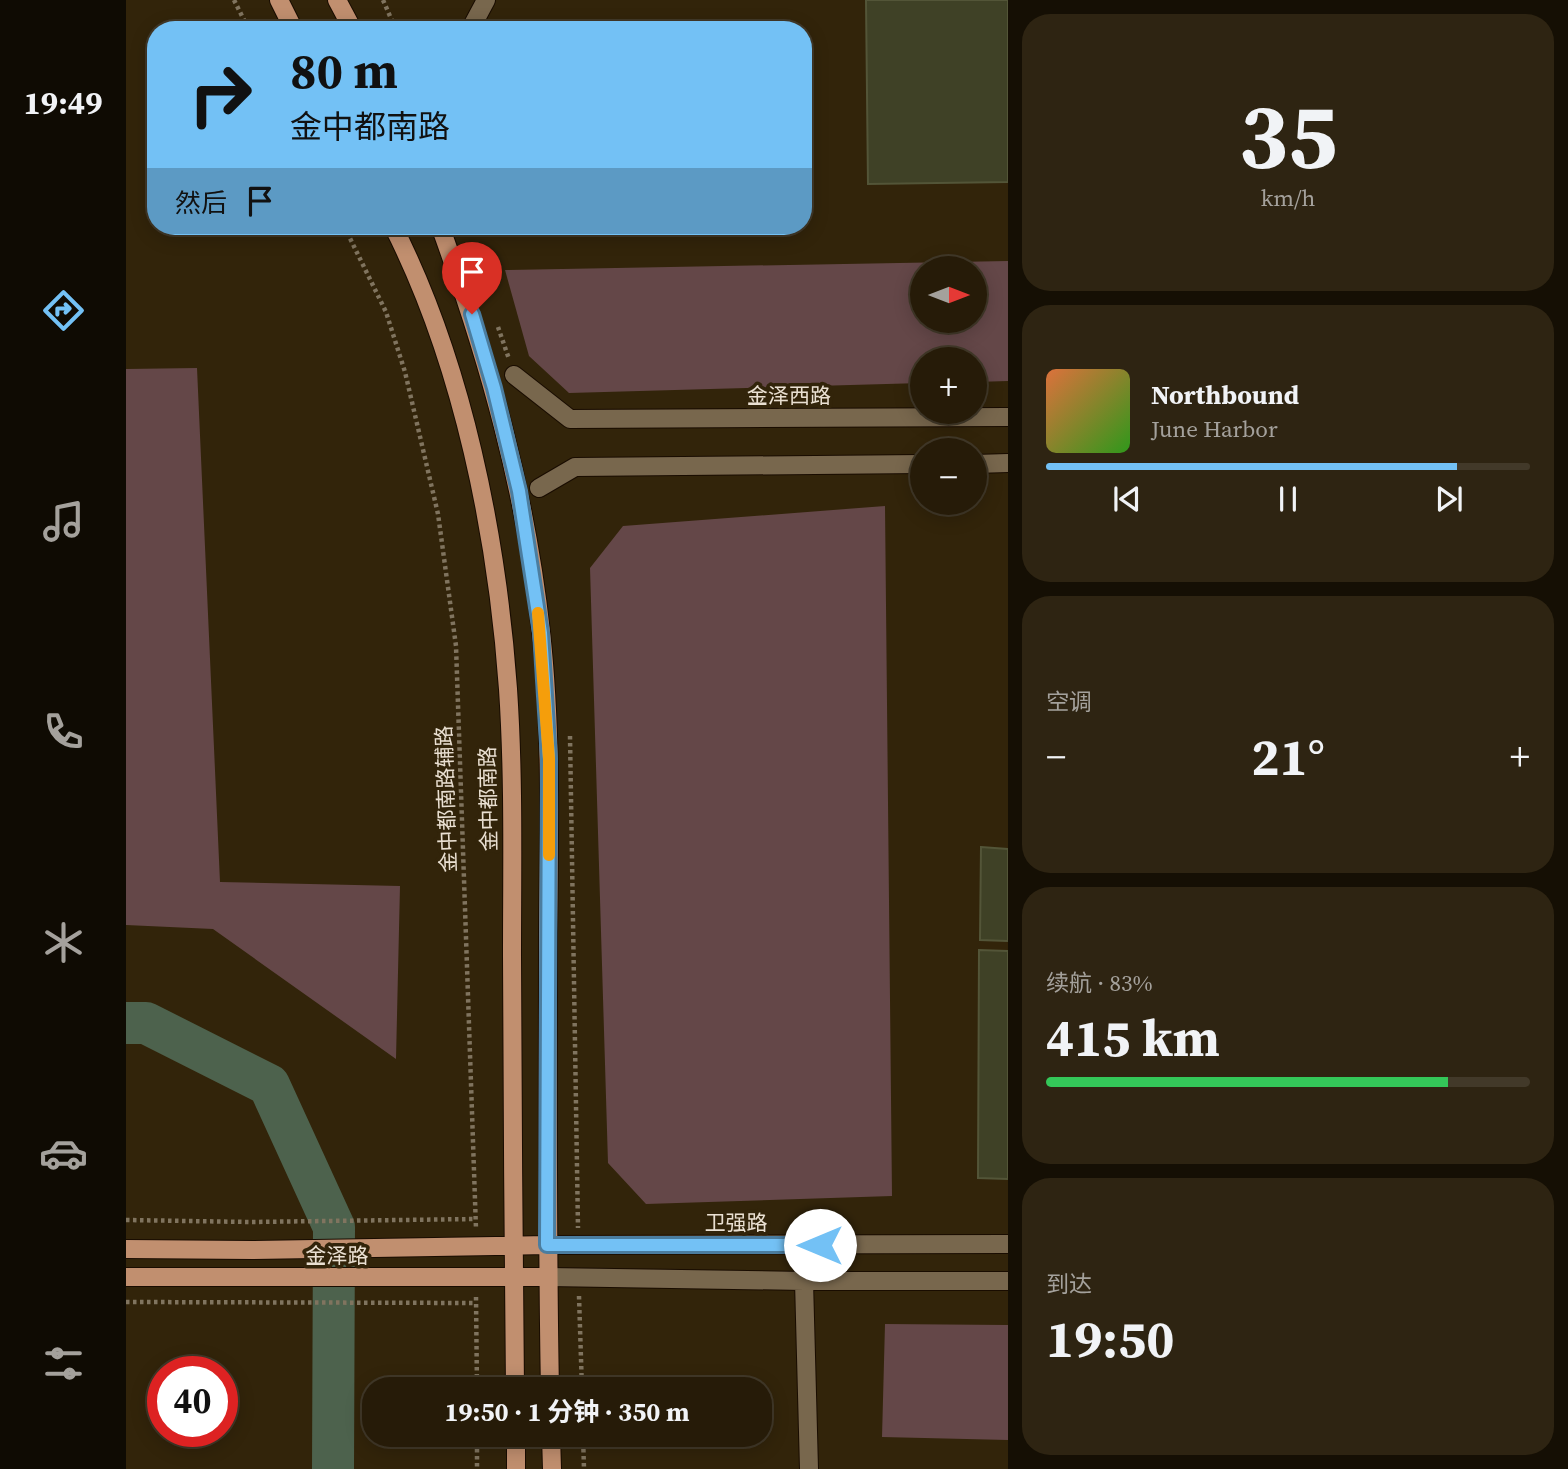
<!DOCTYPE html>
<html lang="zh">
<meta charset="utf-8">
<style>
body{margin:0;font-family:"Source Serif 4","Noto Sans SC",serif;background:#2e2412;color:#f1f3f6;height:100vh;display:flex;flex-direction:column;font-size:26px;white-space:nowrap}
*{box-sizing:border-box;margin:0}
p{font-size:23px;color:#a4a19c}
.icon{flex:none;width:38px;height:38px;fill:none;stroke:currentColor;stroke-width:2;stroke-linecap:round;stroke-linejoin:round}
.map{position:relative;flex:1;overflow:hidden}
.details{display:flex;flex-direction:column;gap:14px;padding:14px;background:#150f04;width:560px}
.details>*{flex:none}
.top-card{position:absolute;left:21px;top:21px;width:665px;height:214px;border-radius:28px;box-shadow:0 4px 18px #0003,0 0 0 2px #423929;background:#73c1f5;color:#111;overflow:hidden}
.needle{width:46px;rotate:90deg}
.buttons{position:absolute;left:784px;top:256px;display:grid;gap:14px}
.buttons a{display:grid;place-items:center;width:77px;height:77px;border-radius:50%;background:#261b08;box-shadow:0 4px 18px #0003,0 0 0 2px #423929;font-size:35px}
.speed{position:absolute;left:21px;top:1356px;display:flex;gap:14px;font-size:35px;font-weight:700;text-align:center}
.speed>*{display:grid;place-content:center;width:91px;height:91px;border-radius:50%;background:#261b08;box-shadow:0 4px 18px #0003,0 0 0 2px #423929;line-height:1}
.speed .limit{border:10px solid #d22;background:#fff;color:#111}
.pin{position:absolute;display:grid;place-items:center;width:60px;height:60px;color:#fff;margin:-72px -30px;border-radius:50% 50% 50% 0;rotate:-45deg;box-shadow:0 0 7px #0007}
.pin .icon{rotate:45deg}
.me{position:absolute;width:77px;margin:-38px;rotate:270deg;stroke-linejoin:round;filter:drop-shadow(0 0 5px #0008)}
.turn{display:flex;align-items:center;gap:24px;height:147px;padding:0 28px;font-size:32px}
.turn .icon{width:91px;height:91px;stroke-width:2.5}
.turn b{display:block;font-size:49px;line-height:60px}
.then{display:flex;align-items:center;height:66px;padding:0 28px;background:#0003;gap:14px;font-size:26px}
.big{font-size:52px;font-weight:700;line-height:1.1}
.details .tile{flex:1;display:flex;flex-direction:column;justify-content:center;gap:10px;min-width:0;padding:0 24px;border-radius:28px;background:#2e2412}
.details .dial{align-items:center;gap:0}
.dial b{font-size:91px;line-height:1}
.song{display:flex;align-items:center;gap:21px}
.cover{width:84px;height:84px;border-radius:10px;background:linear-gradient(135deg,hsl(20 70% 55%),hsl(110 70% 35%))}
.played{height:7px;border-radius:4px;background:linear-gradient(90deg,#73c1f5 85%,#423929 85%)}
.keys{display:flex;justify-content:space-around;direction:ltr}
.heat{display:flex;justify-content:space-between;align-items:center;font-size:38px;direction:ltr}
.charge{height:10px;border-radius:5px;background:linear-gradient(90deg,#34c759 83%,#423929 0)}
.trip{position:absolute;left:236px;top:1377px;width:410px;height:70px;border-radius:28px;background:#261b08;box-shadow:0 4px 18px #0003,0 0 0 2px #423929;font-weight:700;line-height:70px;text-align:center}
main{display:flex;flex:1;min-height:0}
.tabs{display:flex;flex-direction:column;width:126px;justify-content:space-around;align-items:center;background:#0f0b03;color:#a4a19c}
.tabs .icon{width:49px;height:49px}
.tabs .active{color:#73c1f5}
.tabs b{font-size:32px;color:#f1f3f6}
.map>svg:first-child{display:block}
</style>
<main>
<nav class="tabs">
<b>19:49</b>
<svg class="icon active" aria-label="directions" viewBox="0 0 24 24"><path d="M12 3l9 9-9 9-9-9zM9 14v-3h6M13 9l2 2-2 2"/></svg>
<svg class="icon" aria-label="music" viewBox="0 0 24 24"><path d="M9 18V5l10-2v13"/><circle cx="6" cy="18" r="3"/><circle cx="16" cy="16" r="3"/></svg>
<svg class="icon" aria-label="phone" viewBox="0 0 24 24"><path d="M5 4h4l2 5-3 2q2 4 5 5l2-3 5 2v4C11 20 4 13 5 4z"/></svg>
<svg class="icon" aria-label="climate" viewBox="0 0 24 24"><path d="M12 3v18M4 7l16 10M4 17L20 7"/></svg>
<svg class="icon" aria-label="car" viewBox="0 0 24 24"><path d="M5 17H2v-5l4-1 3-4h7l3 4 3 1v5h-3M9 17h6M6 11h13"/><circle cx="7" cy="17" r="2"/><circle cx="17" cy="17" r="2"/></svg>
<svg class="icon" aria-label="filters" viewBox="0 0 24 24"><path d="M4 7h16M4 17h16"/><circle cx="9" cy="7" r="2"/><circle cx="15" cy="17" r="2"/></svg>
</nav>
<div class="map">
<svg width="882" height="1469" viewBox="0 0 882 1469">
<rect width="100%" height="100%" fill="#32240a"/>
<!-- green -->
<path fill="#644748" fill-rule="evenodd" d="M882,261V381L849,382V359H796V383L443,393L403,356L379,270ZM796,268H849V320H796Z
M71,368L94,882L274,886L270,1059L87,929L0,925V369Z
M759,506L766,1196L520,1204L482,1163L464,568L497,526Z
M759,1324L882,1325V1440L756,1437Z"/>
<g fill="none" stroke-linecap="round" stroke-linejoin="round">
<!-- river -->
<path stroke="#4d624d" stroke-width="42" d="M0,1023H20L143,1085L208,1227L207,1469"/>
</g>
<!-- building -->
<path fill="#3f4126" stroke="#535538" stroke-width="2" d="M740,0H882V182L742,184Z
M855,847L882,849V941L854,940Z
M853,950L882,951V1179L852,1178Z"/>
<g fill="none" stroke-linecap="round" stroke-linejoin="round">
<!-- minor casing -->
<g stroke="#190c00" stroke-width="20">
<path id="minor" d="M344,30L360,0
M388,375L444,419L882,417
M849,464L882,463
M413,488L449,467L796,464
M421,1245L882,1244
M422,1277L678,1281H882
M678,1281L683,1469"/>
</g>
<!-- major casing -->
<g stroke="#190c00" stroke-width="20">
<path id="major" d="M153,0L168,30
M211,0L227,30
M267,226C337,364 371,535 382,689C388,778 386,867 386,956C387,1101 387,1245 389,1390
M314,226C362,358 400,492 415,632C426,732 423,834 422,934C422,1086 421,1238 424,1390
M0,1249L126,1250L421,1245
M0,1277H422
M390,1435V1469
M425,1435L426,1469"/>
</g>
<!-- path -->
<path stroke="#80745f" stroke-width="4.5" stroke-dasharray="3.5 3.5" stroke-linecap="butt" d="M108,0L123,30
M257,0L270,30
M218,226L260,312L279,372L312,514L330,646L350,1229
M372,327L383,359
M444,736L452,1228
M0,1220L124,1222L350,1219
M453,1296L456,1390
M350,1297L351,1390
M0,1302L350,1303
M351,1435V1469
M457,1435L458,1469"/>
<!-- minor -->
<use href="#minor" stroke="#78674d" stroke-width="18"/>
<!-- major -->
<use href="#major" stroke="#c18f6f" stroke-width="18"/>
</g>
<g fill="none" stroke-linecap="round" stroke-linejoin="round">
<!-- route casing -->
<g stroke="#4b7d9f" stroke-width="18">
<path id="route" d="M346,314L368,388L393,491L415,633L423,759L421,1245H694"/>
</g>
<!-- route -->
<use href="#route" stroke="#73c1f5" stroke-width="12"/>
<!-- slow -->
<path stroke="#f59e0b" stroke-width="12" d="M412,613L423,759V855"/>
</g>
<g text-anchor="middle" dominant-baseline="central" stroke-width="7" stroke-linejoin="round" paint-order="stroke">
<!-- street labels -->
<g font-size="21" fill="#eae0d2" stroke="#32240a">
<text x="663" y="395">金泽西路</text>
<text transform="translate(320 799) rotate(-92)">金中都南路辅路</text>
<text transform="translate(362 799) rotate(-91)">金中都南路</text>
<text x="610" y="1222">卫强路</text>
<text x="211" y="1255">金泽路</text>
</g>
</g>
</svg>
<div class="buttons">
<a><svg class="needle" viewBox="-14 -14 28 28"><path d="M0-13l5 13h-10z" fill="#e53935"/><path d="M0 13l5-13h-10z" fill="#a4a19c"/></svg></a>
<a>+</a>
<a>−</a>
</div>
<div class="speed"><div class="limit">40</div></div>
<div class="pin" style="left:346px;top:314px;background:#d93025"><svg class="icon" aria-label="arrive" viewBox="0 0 24 24"><path d="M6 21V4h12l-3 4 3 4H6"/></svg></div>
<svg class="me" style="left:694px;top:1245px" viewBox="-20 -20 40 40"><circle r="19" fill="#fff"/><path d="M0-13L10 11 0 6-10 11z" fill="#73c1f5"/></svg>
<div class="trip">19:50 · 1 分钟 · 350 m</div>
<div class="top-card">
<div class="turn"><svg class="icon" aria-label="right" viewBox="0 0 24 24"><path d="M7 20v-9h11M14 6l5 5-5 5"/></svg><div><b>80 m</b>金中都南路</div></div>
<div class="then">然后<svg class="icon" aria-label="arrive" viewBox="0 0 24 24"><path d="M6 21V4h12l-3 4 3 4H6"/></svg></div>
</div>
</div>
<section class="details">
<div class="tile dial"><b>35</b><p>km/h</p></div>
<div class="tile">
<div class="song"><i class="cover"></i><div><b>Northbound</b><p>June Harbor</p></div></div>
<div class="played"></div>
<div class="keys"><svg class="icon" aria-label="previous" viewBox="0 0 24 24"><path d="M18 5L8 12l10 7zM5 5v14"/></svg><svg class="icon" aria-label="pause" viewBox="0 0 24 24"><path d="M8 5v14M16 5v14"/></svg><svg class="icon" aria-label="next" viewBox="0 0 24 24"><path d="M6 5l10 7-10 7zM19 5v14"/></svg></div>
</div>
<div class="tile"><p>空调</p>
<div class="heat"><a>−</a><b class="big">21°</b><a>+</a></div>
</div>
<div class="tile"><p>续航 · 83%</p><b class="big">415 km</b><div class="charge"></div></div>
<div class="tile"><p>到达</p><b class="big">19:50</b></div>
</section>
</main>
